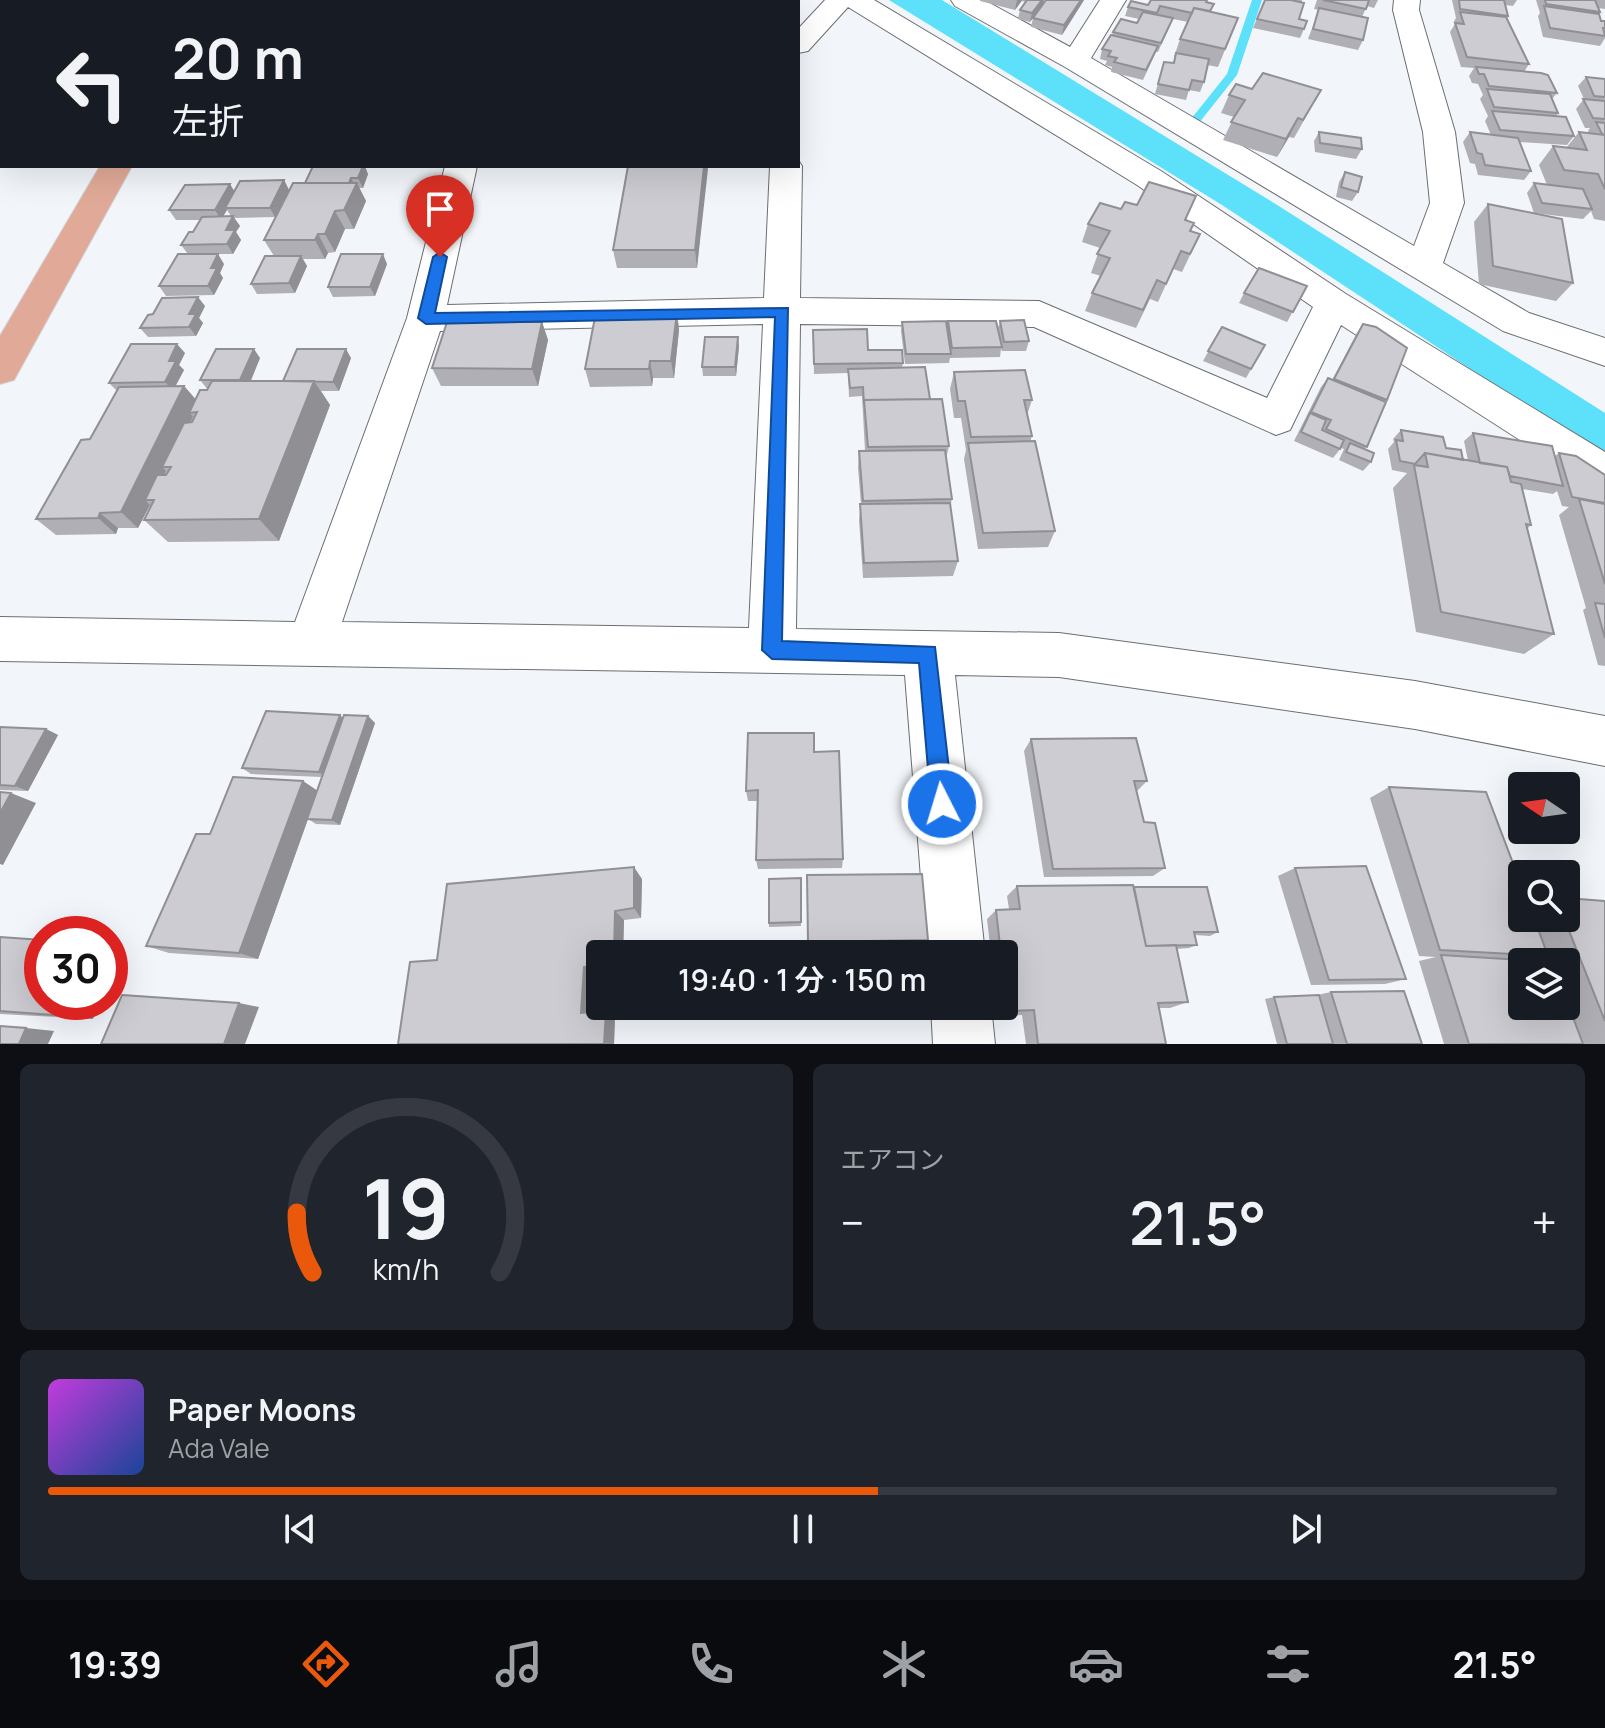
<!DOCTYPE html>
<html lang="ja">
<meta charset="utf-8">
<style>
body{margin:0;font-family:Manrope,"Noto Sans JP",sans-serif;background:#20242c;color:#f1f3f6;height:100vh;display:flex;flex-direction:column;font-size:30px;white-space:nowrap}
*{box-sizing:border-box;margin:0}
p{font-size:26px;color:#9ea1a6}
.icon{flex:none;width:44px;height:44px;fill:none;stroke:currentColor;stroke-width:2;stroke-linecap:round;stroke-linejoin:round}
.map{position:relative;height:1044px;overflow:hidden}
.drawer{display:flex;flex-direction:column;gap:20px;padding:20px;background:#0d0f14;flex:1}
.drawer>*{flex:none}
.banner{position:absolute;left:0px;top:0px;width:800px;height:168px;box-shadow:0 8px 32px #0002;background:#171b24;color:#f1f3f6;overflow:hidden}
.needle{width:52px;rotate:283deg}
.fabs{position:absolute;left:1508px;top:772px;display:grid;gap:16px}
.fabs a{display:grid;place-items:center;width:72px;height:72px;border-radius:8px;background:#171b24;box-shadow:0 8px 32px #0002;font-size:40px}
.speed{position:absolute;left:24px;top:916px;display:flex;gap:16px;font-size:40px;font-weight:700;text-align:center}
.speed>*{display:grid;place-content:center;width:104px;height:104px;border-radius:50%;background:#171b24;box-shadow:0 8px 32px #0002;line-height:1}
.speed .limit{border:12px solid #d22;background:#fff;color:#111}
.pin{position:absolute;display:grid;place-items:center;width:68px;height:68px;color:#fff;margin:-82px -34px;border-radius:50% 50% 50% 0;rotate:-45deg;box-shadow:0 0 8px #0007}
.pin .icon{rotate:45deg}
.me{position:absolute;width:88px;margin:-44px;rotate:355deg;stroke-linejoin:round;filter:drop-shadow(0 0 6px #0008)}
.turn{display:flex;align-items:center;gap:28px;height:168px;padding:0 40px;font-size:36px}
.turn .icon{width:104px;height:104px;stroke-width:2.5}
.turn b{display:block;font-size:56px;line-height:68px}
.big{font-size:60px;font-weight:600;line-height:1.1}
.drawer .widget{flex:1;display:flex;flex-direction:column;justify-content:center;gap:12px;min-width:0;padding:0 28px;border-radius:12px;background:#20242c}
.drawer .dial{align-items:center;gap:0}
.dial svg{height:208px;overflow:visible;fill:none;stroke:#363941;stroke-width:7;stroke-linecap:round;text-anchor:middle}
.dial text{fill:#f1f3f6;stroke:none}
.song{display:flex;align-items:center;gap:24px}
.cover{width:96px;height:96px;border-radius:12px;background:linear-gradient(135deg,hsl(290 70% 55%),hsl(220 70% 35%))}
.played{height:8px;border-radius:4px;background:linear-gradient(90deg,#ea580c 55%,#363941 55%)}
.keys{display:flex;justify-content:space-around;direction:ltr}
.heat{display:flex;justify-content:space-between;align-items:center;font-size:44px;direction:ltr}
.drawer .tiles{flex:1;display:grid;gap:20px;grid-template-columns:1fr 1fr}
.widget:last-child{grid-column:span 2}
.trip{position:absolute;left:586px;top:940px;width:432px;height:80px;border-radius:8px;background:#171b24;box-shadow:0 8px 32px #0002;font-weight:600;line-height:80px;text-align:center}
.dock{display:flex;height:128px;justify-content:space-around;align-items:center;background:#090b0e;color:#9ea1a6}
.dock .icon{width:56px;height:56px}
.dock .on{color:#ea580c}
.dock b{font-size:36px;color:#f1f3f6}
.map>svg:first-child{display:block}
</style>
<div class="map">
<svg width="1605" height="1044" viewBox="0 0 1605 1044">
<rect width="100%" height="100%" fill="#f2f6fa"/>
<!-- water -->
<path fill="#5de1fa" d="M889,0H942L1274,203L1605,413V458L1222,205Z"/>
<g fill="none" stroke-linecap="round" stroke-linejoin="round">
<!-- stream -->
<path fill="#5de1fa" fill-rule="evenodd" d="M1252,0H1262L1237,75L1199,123H1191V119L1227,74Z"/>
<!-- minor casing -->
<g stroke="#6b6e72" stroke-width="2">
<path id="minor" d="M486,0H512V2H486Z
M825,0H874L1161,171L1346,294L1605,452V490L1590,485L1341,325L1290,430L1276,435L1034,327L800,324L796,629L1059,633L1415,681L1605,716V766L1415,729L1059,677L955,675L985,954H927L905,675L0,661V617L295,622L407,318L445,166H477L447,305L764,298L770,166H798V160L802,166L800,298L1039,301L1267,398L1313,307L1137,185L848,7L808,51L798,53V29ZM763,324L749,628L342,622L440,331Z
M951,0H984L1070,47L1100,0H1126L1091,58L1414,246L1430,203L1423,132L1393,10L1394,0H1420L1419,10L1455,132L1464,203L1443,263L1529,313L1605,338V366L1503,331L1065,67L955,6Z
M0,142H2V160H0Z
M931,1006H991L995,1044H933Z"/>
</g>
<!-- major casing -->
<g stroke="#d3d3d4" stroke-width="2">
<path id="major" d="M100,166H132L14,380L0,384V336Z"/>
</g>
<!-- minor -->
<use href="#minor" fill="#fff" fill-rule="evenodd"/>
<!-- major -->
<use href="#major" fill="#e1aa98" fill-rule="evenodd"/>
</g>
<!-- wall -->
<path fill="#b0afb5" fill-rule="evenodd" d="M50,0H149L150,2H55Z
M980,0H1044L1043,4L1084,0L1062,35L1031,27L1033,18L1030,22L1018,19L1020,10L1025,2L1022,1L1015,10L980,1Z
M1265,0H1302L1299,19L1304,29L1300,38L1253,28Z
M1317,0H1378L1374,8L1367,6L1362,17L1363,40L1358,50L1308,39L1319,10L1314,9Z
M1452,0H1517L1513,6L1505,5L1508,16L1507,18L1529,64L1524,72L1557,93L1552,99L1558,113L1556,117L1574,136L1567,145L1520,142L1531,171L1524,180L1478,175L1475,164L1470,163L1463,142L1470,132L1491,135L1485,121L1488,116L1480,99L1483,95L1478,84L1472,83L1469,76L1474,68L1461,67L1450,32L1455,24L1454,21L1456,18Z
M1536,0H1605V9L1598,8L1600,12L1598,14L1601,21H1605V38L1600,46L1543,37L1538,16L1540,13Z
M1206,2L1214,4L1211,12L1238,18L1218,67L1207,65L1204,82L1200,92L1189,90L1186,100L1155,94L1164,62L1173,63L1175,57H1174L1180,39L1188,22L1173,19L1158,52H1156L1143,80L1111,72L1112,67L1105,65L1107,61L1100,59L1102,49L1112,35L1113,32L1137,23L1139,19L1125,16L1128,7Z
M1586,77L1605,79V221L1594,219L1591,211L1583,219L1534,213L1527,193L1534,183L1547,185L1539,165L1553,146L1566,148L1579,132L1589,133L1588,131L1590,128H1585L1576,109L1584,99L1578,86Z
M1229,95L1311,108L1294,138L1289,137L1277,157L1223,140L1234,117L1221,113Z
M1319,132L1362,149L1356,159L1315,152L1314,141Z
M628,166H707L697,268H617L613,250Z
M1345,172L1358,192L1352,201L1336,197L1339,182Z
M368,174L363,188H359L366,201L354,229H345L335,252L328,253L325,259H303L307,266L295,293L257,294L251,284L274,256L264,240L305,183Z
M284,180L289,190L275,217L234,218L240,226L236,232L241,240L233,254H188L181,245L193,232L200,220H176L169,210L234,191ZM227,210L231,216H223Z
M1488,204L1573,283L1556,301L1479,284L1474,222Z
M1137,205L1186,220L1190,231L1200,234L1182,272L1173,269L1158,302L1150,299L1136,328L1085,311L1092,293L1101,276L1091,273L1100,248L1082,242L1088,224L1121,209Z
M224,264L220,273L223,278L214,295L166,296L159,286Z
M387,264L375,296L333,297L328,287Z
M1307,286L1287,322L1239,303L1244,293Z
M205,306L199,318L203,323L196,336L148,337L140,328Z
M677,312L679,330L674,378H653L652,386L590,387L585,369Z
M948,321L998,329L1000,321L1029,341L1026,351H1002L1001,349L1000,357L950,358L949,363L905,364L901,331L902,322L947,326Z
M542,322L548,340L538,386H441L432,368Z
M1363,324L1387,400L1365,449L1371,462L1363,471L1339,460L1344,449L1341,448L1333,458L1294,441L1321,387L1328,378L1332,380L1357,333Z
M1222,327L1265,345L1246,378L1203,361Z
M813,339L868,350L903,363L902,368L930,399L949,446L946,459L952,499L950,507L958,561L953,576L863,578L859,520L861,504L858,468L859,451H865L862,396L849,397L848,373L814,374Z
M739,346L736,376H703L702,367Z
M185,353L179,365L184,370L175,386H184L196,400L208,390L200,380L260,358L251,381H283L351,358L339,391H321L330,405L279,541L168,542L144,520L151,506L150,505L138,528H118L116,534L56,535L36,519L90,439L117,391L109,383Z
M954,372L1032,400L1027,415L1032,436L1030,442L1055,531L1048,547L978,549L964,459L966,450L961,418H954L950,389Z
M1401,430L1463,460L1468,461L1464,441L1473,433L1555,456L1559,453L1605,475V666L1598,665L1583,610L1586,608L1559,515L1569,507L1562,506L1557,491L1553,494L1522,489L1531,525L1527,529L1554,634L1524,654L1416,632L1393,488L1407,473L1392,470L1388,449L1394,442L1393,439Z
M368,716L375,723L340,825L316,824L308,819L258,959L169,953L146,946L210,834L303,781L317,791L322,777L251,774L242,768L343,718Z
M0,727L46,729L58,735L28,791L0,790Z
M1031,739L1147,781L1137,791L1144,822L1165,868L1153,876L1044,877L1024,751Z
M814,752L843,859L842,868L758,869L756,860L757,801H748L746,791Z
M1389,787L1522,918H1566L1605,901V1044H1444L1419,961L1436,957L1419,956L1370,798ZM1540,958L1541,961L1527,960ZM1522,962H1566V1006Z
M1295,868L1406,979L1385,984L1311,985L1278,876Z
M807,875L928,940L923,947L807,948Z
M801,878V926L769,927V923Z
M642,879L641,918L624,920L623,954H600V974H594L592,1012L606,1011L615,1016L614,1044H398L437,960Z
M1017,886L1134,887L1218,932L1210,936L1195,935L1197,945L1189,948L1177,949L1188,1002L1170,1008H1159L1166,1044H1026L1022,1015L998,1016L997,1006H1004V954H991L987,919L996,910L1009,909L1007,896Z
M0,937L93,1019L0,1014Z
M1331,992L1422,1044H1277L1265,999L1274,997L1317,995Z"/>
<!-- shaded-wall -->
<path fill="#908f93" d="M426,0H438L437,2H426Z
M1017,0H1022L1015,10Z
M1042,0H1044L1043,5L1030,22L1032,13Z
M1081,0H1084L1062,35L1064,25Z
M2,57V90L0,92V59Z
M1298,118L1289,137L1277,157L1286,139Z
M363,166H365L368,174L363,188L358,178Z
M704,166H707L708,169L697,268L695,250Z
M351,178L355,186L357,183L366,201L354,229L344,210L346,190Z
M284,180L289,190L275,217L270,208Z
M230,184L236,194L225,208L227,210L221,220L215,210Z
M335,211L345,229L335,252L325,234Z
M233,216L240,226L236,232L241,240L233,254L227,244L226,230Z
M318,234L328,253L325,259L315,240Z
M218,254L224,264L220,273L223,278L214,295L208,286L211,268Z
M383,254L387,264L375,296L370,287Z
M301,256L307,266L295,293L289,283Z
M198,297L205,306L199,318L203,323L196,336L189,327V314Z
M677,312L679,330L674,378L671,361Z
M542,322L548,340L538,386L532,369Z
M738,337L739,346L736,376L735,367Z
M177,344L185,353L179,365L184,370L173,391L165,382L169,361Z
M254,349L260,358L247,389L240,380Z
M346,349L351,358L339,391L333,382Z
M650,361L653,378L652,386L649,369Z
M314,381L330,405L279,541L259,519Z
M184,386L199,403L189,413L193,416L168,467H162L166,471L152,500H145L150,505L138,528L121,512Z
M100,513L118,528L116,534L98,518Z
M340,715L347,722L327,778L319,772Z
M368,716L375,723L340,825L332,820Z
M46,729L58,735L28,791L15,786Z
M303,781L318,791L258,959L239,953Z
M11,793L36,803L3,865L0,864V813Z
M634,867L642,879L641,918L634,908Z
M615,911L624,920L623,954H614Z
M110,955L120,957L110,981Z
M584,967L594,974L591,1018L581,1013Z
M73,1002H101L93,1019L67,1016Z
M239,1003L259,1007L245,1044H224Z
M606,1011L615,1016L614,1044H604Z
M26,1028L54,1031L48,1044H19Z"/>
<!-- building -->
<path fill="#cdccd2" stroke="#908f93" stroke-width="2" d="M0,0H22L20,2H2V10H0Z
M299,0H332L331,2H299Z
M370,0H426V2H369Z
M1027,0H1042L1032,13L1020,10Z
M1046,0H1081L1064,25L1033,18Z
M1151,0H1207L1206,2L1214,4L1210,11L1194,8L1192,13L1160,6L1157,13L1128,7L1131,1L1148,5Z
M1265,0H1291L1304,3L1299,19L1307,21L1304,29L1257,19Z
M1323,0H1369L1366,9Z
M1459,0H1504L1508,16L1460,9Z
M1545,0H1595L1600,12L1546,4Z
M1544,6L1599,14L1601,21H1605V28H1603L1605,36L1550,28Z
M1194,8L1238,18L1225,49L1180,39Z
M1319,8L1368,18L1363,40L1313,29Z
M0,10H2V57L0,59Z
M1143,12L1173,18L1161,43L1113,32L1121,19L1137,23Z
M1460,12L1506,17L1529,64L1467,57L1455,23L1464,24Z
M1111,35L1158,46L1146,70L1114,62L1117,58L1108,56L1111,51L1102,49Z
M1176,53L1209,59L1204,82L1192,80L1189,90L1158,84L1164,62L1174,63Z
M1476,67L1541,73L1548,75L1557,93L1489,86L1484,74H1479Z
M1263,73L1321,90L1303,120L1298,118L1286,139L1231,122L1245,100L1229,95L1236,84L1252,89Z
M1586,77L1605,79V97L1594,96Z
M1487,89L1550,94L1558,113L1494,107Z
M1583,99L1605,101V119L1593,118Z
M1492,111L1566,117L1574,136L1500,130Z
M1596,122L1605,123V135L1602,134Z
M1319,132L1361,138L1362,149L1320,143Z
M1470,132L1518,138L1531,171L1485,165L1482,154L1477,153Z
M1579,132L1605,135V189L1598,174L1564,170L1553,146L1587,150Z
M313,166H363L358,178H351L349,183H305Z
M628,166H704L695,250H613Z
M1345,172L1362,177L1358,192L1341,187Z
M284,180L270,208H225L240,181Z
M1149,182L1196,196L1185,220L1194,223L1190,231L1200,234L1190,254L1181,251L1166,284L1157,280L1143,310L1092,293L1110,258L1097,254L1110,231L1088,224L1100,203L1121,209L1125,202L1137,205Z
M293,183H357L344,210L335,211L325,234H318L315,240H264Z
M1534,183L1583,189L1592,209L1542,203Z
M230,184L215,210H169L185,185Z
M1488,204L1562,219L1573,283L1493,266Z
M233,216L226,230H235L227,244L181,245L189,232H193L202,217Z
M178,254H218L211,268H217L208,286H159Z
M341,254H383L370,287H328Z
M265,256H301L289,283L251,284Z
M1259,268L1307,286L1293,312L1244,293Z
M198,297L189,314H196L189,327L140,328L148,315L153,314L162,298Z
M596,312H677L671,361H650L649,369H585Z
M1024,320L1029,341L1004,342L1000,321Z
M946,321L951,354H906L902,322Z
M948,321H996L1002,347L952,348Z
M447,322H542L532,369L432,368Z
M1363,324L1376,327L1407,348L1387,400L1334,379Z
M1222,327L1265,345L1251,369L1208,351Z
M867,329L868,350H902L903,363L814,364L813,330Z
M705,337H738L735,367H702Z
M131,344H177L169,361H176L165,382L109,383Z
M216,349H254L240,380H200Z
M297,349H346L333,382L283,381Z
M925,367L930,399L864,400V404L863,387L850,388L848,369Z
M1025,370L1032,400H1024L1032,436L971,437L965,401H958L954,372Z
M1328,378L1386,402L1367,447L1326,429L1331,420L1311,412Z
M212,381H314L259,519L144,520L154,500H145L157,475H166L171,467H162L184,423L192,422L197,412L189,413L200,390H207Z
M184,386L121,512L100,513L98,518L36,519L81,440L90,439L119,387Z
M942,399L949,446L868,447L864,400Z
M1310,413L1326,420L1322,430L1344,440L1340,449L1301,432Z
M1401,430L1443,437L1446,448L1461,450L1463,460L1425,453L1415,464L1400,461L1396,440L1403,441Z
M1473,433L1552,446L1563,486L1510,476L1507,467L1480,463Z
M1035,441L1055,531L983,533L968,443Z
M1350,443L1374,453L1371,462L1346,452Z
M945,450L952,499L863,501L859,451Z
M1425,453L1507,467L1511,482L1521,484L1531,525L1526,524L1554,634L1441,612L1414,465L1428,467Z
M1559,453L1576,456L1605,475V503L1572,497Z
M1579,499L1605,504V584Z
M950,503L958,561L864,563L860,504Z
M1595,603L1605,604V638Z
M266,711L340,715L319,772L242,768Z
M344,715L368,716L332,820L307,819Z
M0,727L46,729L15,786L0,785Z
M748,733H814V752L839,751L843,859L756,860L758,790L746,791Z
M1136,738L1147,781H1134L1144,822L1155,823L1165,868L1053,869L1031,739Z
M233,777L303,781L239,953L146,946L196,834H210Z
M1389,787L1486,792L1522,887V918H1534L1548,956L1440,950Z
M0,792L11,793L0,813Z
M1366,866L1406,979L1329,980L1295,868Z
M634,867V908L615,911L614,954H600V966L584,967L581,1013L606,1011L604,1044H398L410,962L437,960L447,884Z
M922,874L928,940L808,942L807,875Z
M801,878V922L769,923V879Z
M1133,885L1146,946L1176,945L1188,1002L1158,1003L1166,1044H1038L1034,1010L1008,1011L1004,977V954H1001L996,910L1020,909L1017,886Z
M1134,887H1207L1218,932H1194L1197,945L1146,946Z
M1566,898L1605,901V1021L1564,918H1566Z
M0,937L42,940V1002H73L67,1016L0,1011Z
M1441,955L1552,962H1522V1006H1566V999L1583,1044H1469Z
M1404,991L1422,1044H1347L1331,992Z
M122,995L239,1003L224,1044H101Z
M1319,995L1333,1044H1287L1274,997Z
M0,1026L26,1028L19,1044H0Z"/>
<!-- route -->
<path fill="#1a73e8" stroke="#114b97" stroke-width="2" d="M440,252L447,257L435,313L788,308L782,641L935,647L953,804L950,812L942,815L934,812L931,804L919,663L772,659L762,650L775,317L426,324L418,318L433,257Z"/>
</svg>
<div class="fabs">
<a><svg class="needle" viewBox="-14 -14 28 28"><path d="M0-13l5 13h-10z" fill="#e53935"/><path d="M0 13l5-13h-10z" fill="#9ea1a6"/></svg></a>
<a><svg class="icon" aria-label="search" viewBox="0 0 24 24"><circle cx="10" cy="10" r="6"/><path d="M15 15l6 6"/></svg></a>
<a><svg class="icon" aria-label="layers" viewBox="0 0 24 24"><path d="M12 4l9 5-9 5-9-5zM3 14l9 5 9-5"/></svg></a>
</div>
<div class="speed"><div class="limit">30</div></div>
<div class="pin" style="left:440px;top:257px;background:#d93025"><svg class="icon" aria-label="arrive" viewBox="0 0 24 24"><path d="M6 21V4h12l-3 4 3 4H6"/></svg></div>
<svg class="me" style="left:942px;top:804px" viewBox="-20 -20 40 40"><circle r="17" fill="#1a73e8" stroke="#fff" stroke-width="3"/><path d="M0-11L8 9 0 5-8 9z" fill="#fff"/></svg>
<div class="trip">19:40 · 1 分 · 150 m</div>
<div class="banner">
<div class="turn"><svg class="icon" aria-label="left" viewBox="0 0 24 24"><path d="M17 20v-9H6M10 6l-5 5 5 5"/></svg><div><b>20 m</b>左折</div></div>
</div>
</div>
<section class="drawer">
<div class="tiles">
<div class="widget dial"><svg viewBox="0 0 100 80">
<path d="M14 69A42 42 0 1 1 86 69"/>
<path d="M14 69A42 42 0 0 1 8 46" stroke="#ea580c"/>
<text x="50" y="56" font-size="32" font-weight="700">19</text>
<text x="50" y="72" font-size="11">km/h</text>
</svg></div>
<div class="widget"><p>エアコン</p>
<div class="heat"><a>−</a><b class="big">21.5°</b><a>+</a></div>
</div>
<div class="widget">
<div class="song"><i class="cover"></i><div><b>Paper Moons</b><p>Ada Vale</p></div></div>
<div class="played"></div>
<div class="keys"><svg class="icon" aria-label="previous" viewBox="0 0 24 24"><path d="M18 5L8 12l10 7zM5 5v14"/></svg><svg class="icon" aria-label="pause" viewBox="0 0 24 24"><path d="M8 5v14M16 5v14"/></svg><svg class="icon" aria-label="next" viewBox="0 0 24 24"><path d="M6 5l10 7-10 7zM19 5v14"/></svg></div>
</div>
</div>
</section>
<nav class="dock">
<b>19:39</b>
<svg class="icon on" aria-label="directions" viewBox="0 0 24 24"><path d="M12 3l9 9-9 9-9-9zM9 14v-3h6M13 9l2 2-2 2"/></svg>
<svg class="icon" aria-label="music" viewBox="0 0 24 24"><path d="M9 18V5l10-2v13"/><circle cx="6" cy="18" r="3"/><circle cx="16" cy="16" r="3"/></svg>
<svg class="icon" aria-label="phone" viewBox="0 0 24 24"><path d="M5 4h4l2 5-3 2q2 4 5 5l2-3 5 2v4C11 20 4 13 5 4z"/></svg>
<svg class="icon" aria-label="climate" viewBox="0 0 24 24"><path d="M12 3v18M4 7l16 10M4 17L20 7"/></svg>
<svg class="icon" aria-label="car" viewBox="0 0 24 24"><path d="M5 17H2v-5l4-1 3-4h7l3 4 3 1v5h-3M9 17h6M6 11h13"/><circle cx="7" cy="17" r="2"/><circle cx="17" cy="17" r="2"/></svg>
<svg class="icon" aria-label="filters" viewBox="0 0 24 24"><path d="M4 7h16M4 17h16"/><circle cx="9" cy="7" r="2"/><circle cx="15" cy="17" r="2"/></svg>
<b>21.5°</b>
</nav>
